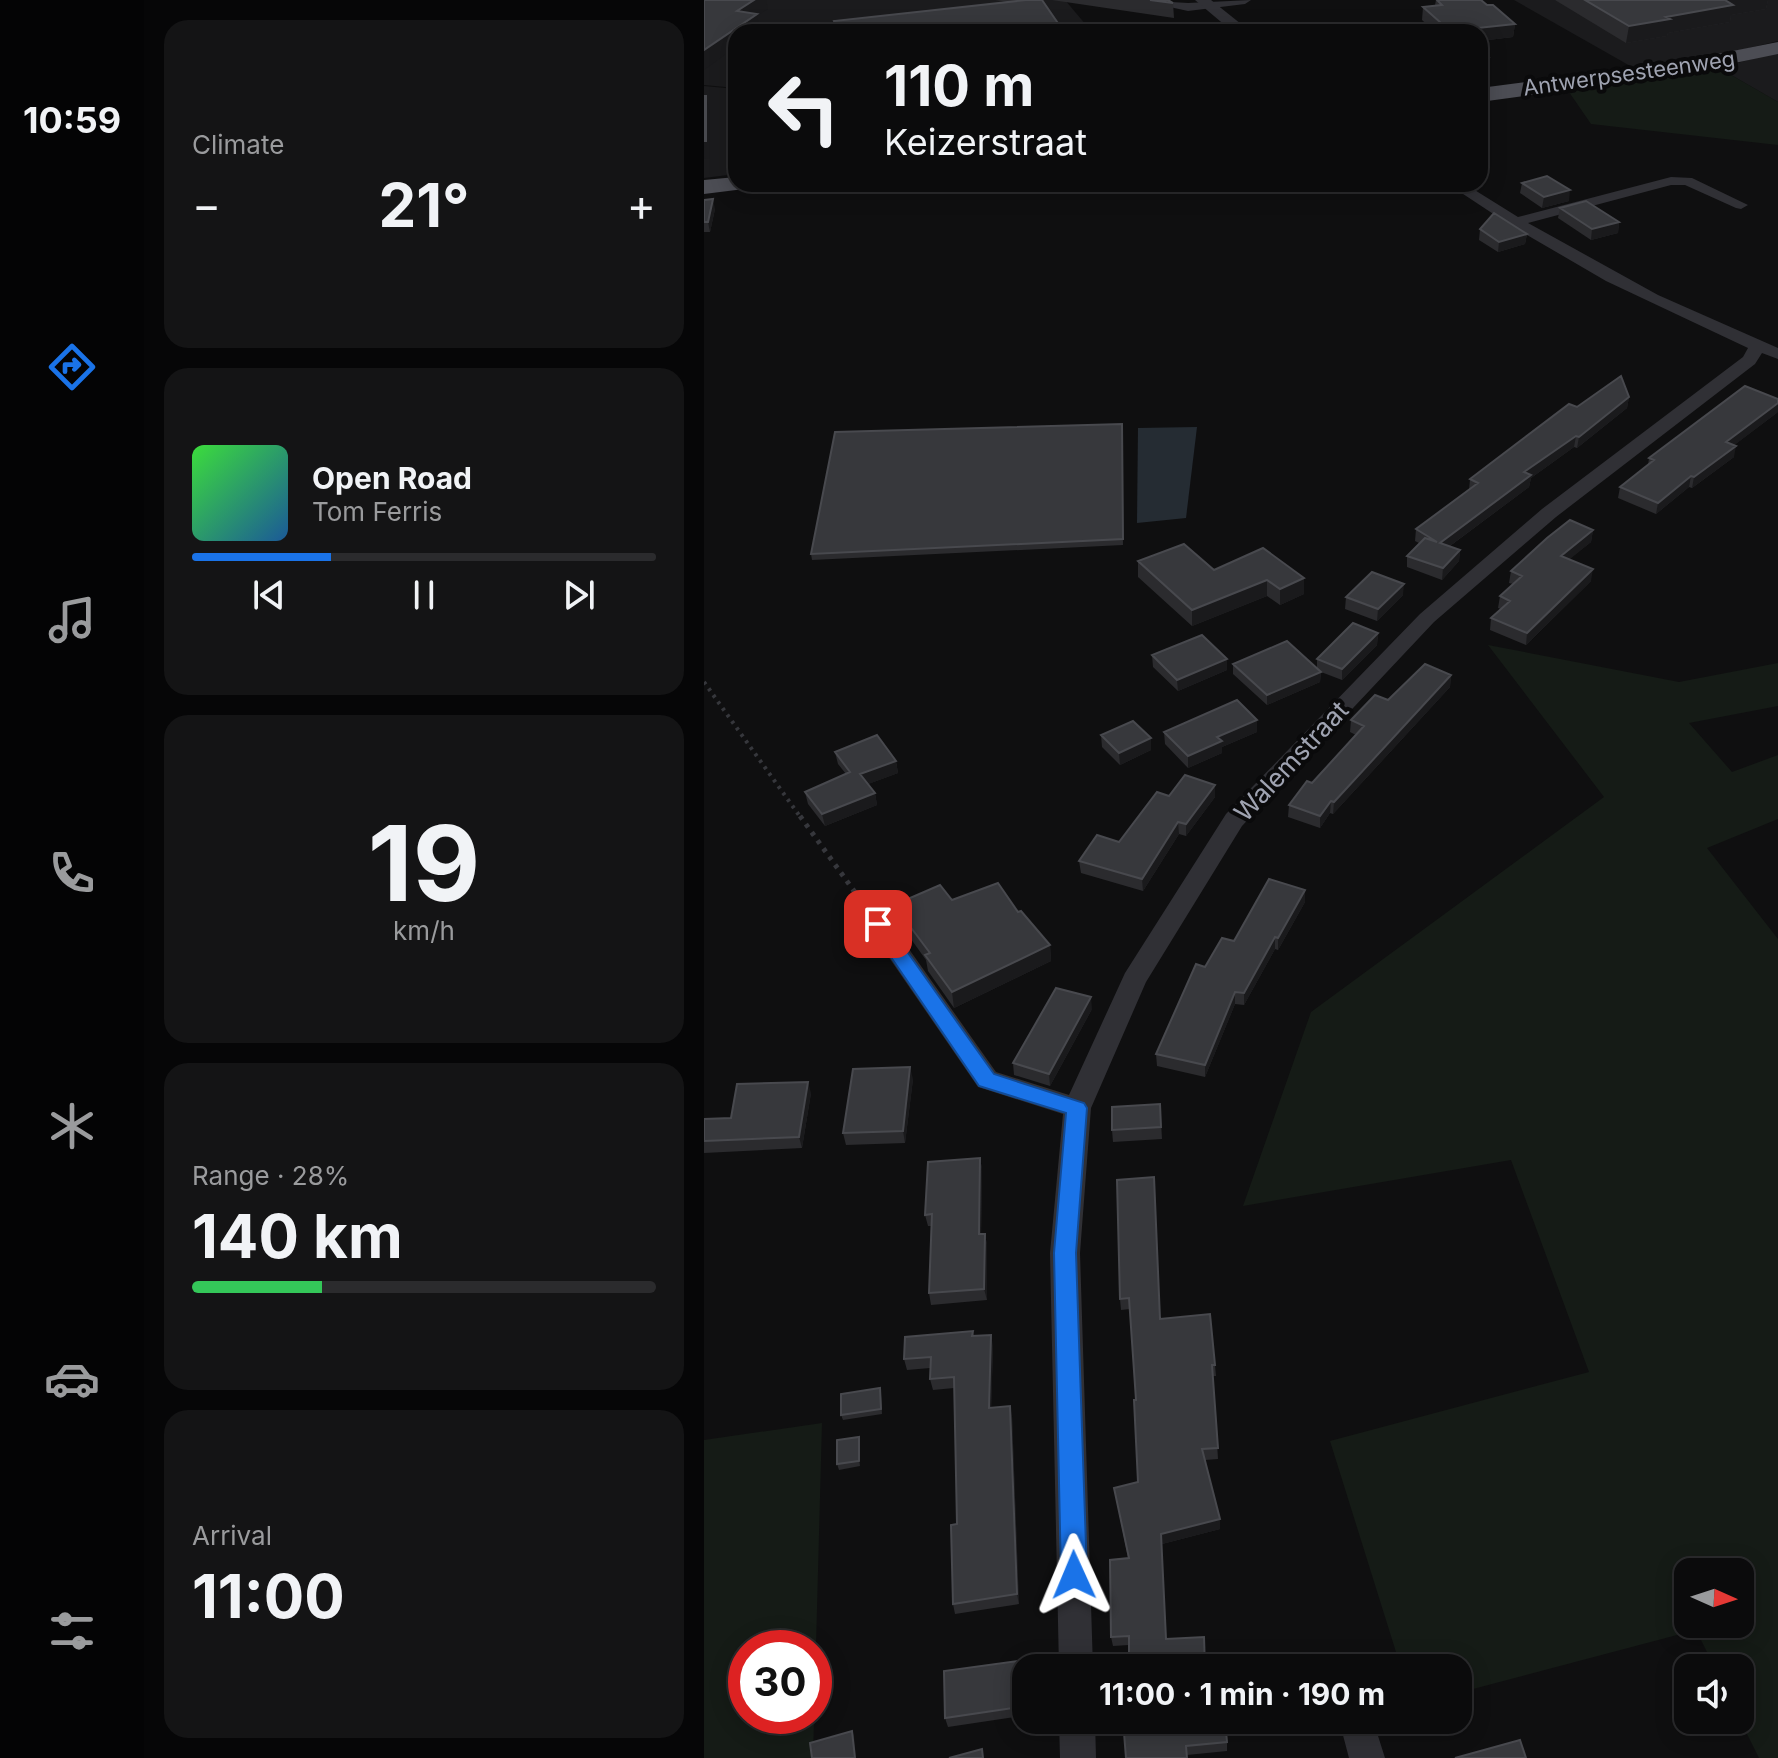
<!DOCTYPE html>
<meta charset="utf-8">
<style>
body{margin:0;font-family:Inter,sans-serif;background:#141415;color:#f1f3f6;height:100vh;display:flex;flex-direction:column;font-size:30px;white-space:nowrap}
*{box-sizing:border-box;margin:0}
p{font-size:26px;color:#9a9b9d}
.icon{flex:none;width:44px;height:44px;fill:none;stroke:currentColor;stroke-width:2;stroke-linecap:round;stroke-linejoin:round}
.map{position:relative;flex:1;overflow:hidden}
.side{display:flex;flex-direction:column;gap:20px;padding:20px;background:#060607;width:560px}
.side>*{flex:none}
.top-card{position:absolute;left:24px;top:24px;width:760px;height:168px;border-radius:24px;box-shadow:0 4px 20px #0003,0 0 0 2px #2b2b2d;background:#0b0b0c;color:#f1f3f6;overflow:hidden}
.needle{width:52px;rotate:93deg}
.fabs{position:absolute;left:970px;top:1558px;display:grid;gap:16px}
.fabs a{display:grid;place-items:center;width:80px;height:80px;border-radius:16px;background:#0b0b0c;box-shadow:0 4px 20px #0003,0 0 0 2px #2b2b2d;font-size:40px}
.speed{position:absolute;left:24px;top:1630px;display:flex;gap:16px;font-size:40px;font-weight:700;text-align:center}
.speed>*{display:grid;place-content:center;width:104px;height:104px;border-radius:50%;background:#0b0b0c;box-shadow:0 4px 20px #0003,0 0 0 2px #2b2b2d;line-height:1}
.speed .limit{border:12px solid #d22;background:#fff;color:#111}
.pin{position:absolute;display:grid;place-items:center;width:68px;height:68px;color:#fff;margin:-34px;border-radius:16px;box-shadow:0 4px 12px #0006}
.me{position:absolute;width:88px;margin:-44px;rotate:359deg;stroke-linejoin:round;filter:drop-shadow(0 0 6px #0008)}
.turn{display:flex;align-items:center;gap:28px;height:168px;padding:0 24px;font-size:36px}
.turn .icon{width:104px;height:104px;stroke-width:2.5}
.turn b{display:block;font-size:56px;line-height:68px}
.big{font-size:60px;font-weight:700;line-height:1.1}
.side .tile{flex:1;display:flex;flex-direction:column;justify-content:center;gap:12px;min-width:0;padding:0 28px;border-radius:24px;background:#141415}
.side .dial{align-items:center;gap:0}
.dial b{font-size:104px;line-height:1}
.song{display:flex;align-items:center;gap:24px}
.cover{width:96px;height:96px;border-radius:12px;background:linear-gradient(135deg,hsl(120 70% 55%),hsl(210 70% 35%))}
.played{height:8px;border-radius:4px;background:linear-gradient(90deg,#1a73e8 30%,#2b2b2d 30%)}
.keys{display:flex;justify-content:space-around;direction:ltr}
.heat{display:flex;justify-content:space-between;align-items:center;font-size:44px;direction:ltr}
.charge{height:12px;border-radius:6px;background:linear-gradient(90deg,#34c759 28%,#2b2b2d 0)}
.trip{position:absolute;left:308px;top:1654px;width:460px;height:80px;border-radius:24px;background:#0b0b0c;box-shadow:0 4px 20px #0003,0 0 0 2px #2b2b2d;font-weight:700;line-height:80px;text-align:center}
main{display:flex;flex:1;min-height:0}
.dock{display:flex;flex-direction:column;width:144px;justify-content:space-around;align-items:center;background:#040405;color:#9a9b9d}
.dock .icon{width:56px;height:56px}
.dock .current{color:#1a73e8}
.dock b{font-size:36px;color:#f1f3f6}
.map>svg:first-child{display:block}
</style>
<main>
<nav class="dock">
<b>10:59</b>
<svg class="icon current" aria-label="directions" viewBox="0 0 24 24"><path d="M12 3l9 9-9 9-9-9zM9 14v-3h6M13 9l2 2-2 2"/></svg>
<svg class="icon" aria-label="music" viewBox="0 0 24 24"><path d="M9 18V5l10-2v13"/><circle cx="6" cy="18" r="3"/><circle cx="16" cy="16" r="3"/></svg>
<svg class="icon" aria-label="phone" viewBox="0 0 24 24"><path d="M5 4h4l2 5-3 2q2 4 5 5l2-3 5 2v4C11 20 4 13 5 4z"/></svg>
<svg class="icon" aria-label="climate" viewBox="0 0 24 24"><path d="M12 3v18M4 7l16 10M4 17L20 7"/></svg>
<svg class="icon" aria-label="car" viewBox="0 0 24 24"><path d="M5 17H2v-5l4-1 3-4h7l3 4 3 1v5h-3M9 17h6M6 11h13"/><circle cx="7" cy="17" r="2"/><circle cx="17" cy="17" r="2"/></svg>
<svg class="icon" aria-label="filters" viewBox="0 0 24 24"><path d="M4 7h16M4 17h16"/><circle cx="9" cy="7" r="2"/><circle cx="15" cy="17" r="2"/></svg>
</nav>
<section class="side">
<div class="tile"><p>Climate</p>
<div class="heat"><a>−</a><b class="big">21°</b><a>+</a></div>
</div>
<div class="tile">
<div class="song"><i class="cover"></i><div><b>Open Road</b><p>Tom Ferris</p></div></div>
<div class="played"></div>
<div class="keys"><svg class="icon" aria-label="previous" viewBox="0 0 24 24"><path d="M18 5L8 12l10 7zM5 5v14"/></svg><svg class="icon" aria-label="pause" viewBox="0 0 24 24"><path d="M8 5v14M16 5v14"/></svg><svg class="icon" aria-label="next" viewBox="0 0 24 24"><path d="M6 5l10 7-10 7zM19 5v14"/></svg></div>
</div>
<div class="tile dial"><b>19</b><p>km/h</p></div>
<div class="tile"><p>Range · 28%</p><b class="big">140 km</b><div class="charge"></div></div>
<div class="tile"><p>Arrival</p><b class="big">11:00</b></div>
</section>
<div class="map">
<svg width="1074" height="1758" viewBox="0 0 1074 1758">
<rect width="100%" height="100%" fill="#0f0f10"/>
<!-- built -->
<path fill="#1b1b1d" d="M0,0H361L388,32H32V88L0,85Z
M810,0H1074V41L987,62L928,67Z
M1074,52V102L1015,68Z
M0,86L32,89V174L0,178Z"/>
<!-- green -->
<path fill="#151b16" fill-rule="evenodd" d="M1015,68L1074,102V145L887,124L865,92Z
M784,645L975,682L1074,663V706L985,723L1028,772L1074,755V819L1003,848L1074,939V1758H1055L1036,1720V1668H1011L992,1630L754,1693V1668H697L626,1441L885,1372L807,1160L539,1206L607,1012L900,797ZM984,1572H1036V1624H984Z
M118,1423L109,1758H0V1440ZM42,1648H110V1716H42Z"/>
<!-- water -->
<path fill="#252c33" d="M493,427L482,518L433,523L434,428Z"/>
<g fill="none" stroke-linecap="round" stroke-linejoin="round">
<!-- path-far1 -->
<path stroke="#36373c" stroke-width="4" stroke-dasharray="3 5" stroke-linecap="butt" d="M0,682L97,818"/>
<!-- path -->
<path stroke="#36373c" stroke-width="5" stroke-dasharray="4 6" stroke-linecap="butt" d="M96,816L163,909"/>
<!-- minor -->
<path fill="#303035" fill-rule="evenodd" d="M434,0L484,3L547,0L541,4L484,11Z
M967,177L988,178L1044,205L1037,209L1032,208L981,185H967L824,223L954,295L1074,348V359L1058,353L1051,364L852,517L730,622L538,826L442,982L387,1108L376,1253L389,1668H355L346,1253L359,1114L274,1087L162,924L165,918L174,915L183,918L292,1072L365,1095L421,973L522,814L716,614L838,509L1039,357L1044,348L902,281L806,225L744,184H761L814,217Z
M355,1720H391L392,1758H356Z
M635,1720H669L681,1758H645Z"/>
<!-- tertiary -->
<path fill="#303035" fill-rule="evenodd" d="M491,0H507L547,32H529Z"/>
<!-- primary -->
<path fill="#4c4d54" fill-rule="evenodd" d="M1074,42V54L963,77L776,102V88L963,64Z
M32,177V184H44L40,189L0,194V180Z"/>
</g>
<!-- wall -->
<path fill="#2b2b2e" d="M291,0H338L360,32H132L130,21L304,2Z
M348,0H464L469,3L470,18Z
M732,0H777L811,24L809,37L776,41V32H731L718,20L719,7L731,5Z
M851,0H1064L1062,9L1027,15L1026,22L964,33L963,36L922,43Z
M818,183L865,201L838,208L816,193Z
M0,200L11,209L6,232H0Z
M856,208L915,222L914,233L887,240L854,218Z
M776,229L823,234L821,244L794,252L775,240Z
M925,397L923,408L873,448L870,447L827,478L825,487L746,546L756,550L755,561L738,580L703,567V556L715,543L711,541L712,529L765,490L766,479L873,407Z
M1074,412L1030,445V457L988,488L985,487L952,514L914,498L916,487L944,465L945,458Z
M418,424L419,545L108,560L107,554Z
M889,530L887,542L865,559L887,581L822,645L786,630L787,618L797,609L794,608L796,596L809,584L805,583L807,571Z
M559,548L600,594L576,605L563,596L488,626L434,577V561L510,570Z
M699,595L673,621L641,609L642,597Z
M674,633L673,645L638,680L617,672L616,682L563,705L529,674V664L613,668V659Z
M448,655L523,659V670L474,691L449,667Z
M747,675L746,687L629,814L626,813L616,828L584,817L585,805L608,783L652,735L646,732L647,720L684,700Z
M553,720V732L518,747V753L484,768L461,744L460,732Z
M397,735L447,738V750L416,765L398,747Z
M131,752L192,761L194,773L164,784L171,793L173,805L121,826L104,804L101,792L142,774L134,764Z
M465,796L511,797L482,836L475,834L439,891L377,873L375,861L415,842Z
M601,890V902L574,950L571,949L540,1005L531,1004L501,1077L453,1066L452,1054L501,967L530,941Z
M248,900L346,945L347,961L250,1008L224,971L222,960L194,921L190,905Z
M388,1009L346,1086L310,1075L309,1063Z
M209,1079L201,1143L142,1145L139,1133Z
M107,1093L98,1148L0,1153V1119L27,1118Z
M456,1104L458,1139L409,1142L408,1130Z
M276,1158L278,1169L277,1234H281L283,1245V1300L227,1305L225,1293L227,1226H224L221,1215Z
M413,1180L456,1319L511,1365L512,1376H509L514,1459L501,1460L516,1519V1529L458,1544L425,1645L409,1646L407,1637L424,1558L410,1488L434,1482L432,1400L426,1309L417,1310L416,1299Z
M269,1331L270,1336L289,1346L287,1408L308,1416L315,1604L251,1614L249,1604L253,1524L250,1388L229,1390L226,1379V1368L203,1370L200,1359Z
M177,1394L178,1414L139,1420L137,1415Z
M155,1437L156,1443V1466L135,1470L133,1464Z
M314,1661L316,1671L318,1716L244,1727L241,1718Z
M419,1720L523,1742V1751L483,1755Z"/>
<!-- shaded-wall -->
<path fill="#1a1a1c" d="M50,0H62L64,9L53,16L56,30L53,32H32V47L0,70V50L33,11Z
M1022,0H1064L1062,9L1027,15L1026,22L964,33L963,36L922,43L925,26Z
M811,24L809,37L776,41V32H745Z
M776,57H784L782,70L776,71Z
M2,96L6,113V158L0,159Z
M866,190L865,201L838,208L840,197Z
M9,199L11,209L6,232L4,222Z
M915,222L914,233L887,240L888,229Z
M823,234L821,244L794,252L795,242Z
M925,397L923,408L873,448L875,437Z
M1074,403V412L1020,453L1022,442Z
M872,436L870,447L827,478L825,487L735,554L736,543L820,472Z
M1032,446L1030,457L988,488L990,477Z
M987,476L985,487L952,514L954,503Z
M889,530L887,542L855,568L857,556Z
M756,550L755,561L738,580L739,568Z
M889,569L887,581L822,645L823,633Z
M600,578V594L576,605V589Z
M563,580V596L488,626V610Z
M700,584L699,595L673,621L674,609Z
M674,633L673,645L638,680V669Z
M523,659V670L474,691L473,680Z
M617,672L616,682L563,705V695Z
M747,675L746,687L629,814L630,802Z
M553,720V732L518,747V753L484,768V756L513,737Z
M447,738V750L416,765L415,753Z
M192,761L194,773L159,786L156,774Z
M511,785V797L482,836V824Z
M171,793L173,805L121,826L118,814Z
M627,801L626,813L616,828V816Z
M474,822L475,834L439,891L438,879Z
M601,890V902L574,950V938Z
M571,937V949L540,1005V993Z
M346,945L347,961L250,1008L248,992Z
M531,992V1004L501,1077V1065Z
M387,997L388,1009L346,1086L345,1074Z
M206,1067L209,1079L201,1143L199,1131Z
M104,1082L107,1093L98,1148L95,1137Z
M276,1158L278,1169L277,1246L275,1234Z
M281,1234L283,1245V1300L280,1289Z
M287,1335L289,1346L287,1419L285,1408Z
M306,1406L308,1416L315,1604L313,1594Z
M155,1437L156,1443V1466L155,1461Z
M516,1519V1529L458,1544L457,1534Z
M314,1661L316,1671L318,1716L316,1707Z
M148,1731L150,1735L152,1758H151Z"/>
<!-- building -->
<path fill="#37383c" stroke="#48494e" stroke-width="2" d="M0,0H50L33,11L53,14L0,50Z
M322,0H338L360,32H135L130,21Z
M446,0H464L469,3Z
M733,0H777L783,5H789L811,24L746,31L719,7L738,5Z
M881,0H1022H1021L1029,5L962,17L966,19L925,26Z
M492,27L496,32H451Z
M776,50L784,57H776Z
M0,96H2V141H0Z
M843,176L866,190L840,197L818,183Z
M9,199L4,222H0V200Z
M882,201L915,222L888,229L856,208Z
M790,213L823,234L795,242L776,229Z
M917,376L925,397L875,437L872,436L820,472L827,475L736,543L756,550L739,568L703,556L721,538L733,542L712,529L774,483L766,479L865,404L873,407Z
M1041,386L1074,399V403L1022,442L1032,446L990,477L987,476L954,503L916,487L950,460L945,458Z
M418,424L419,539L107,554L131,432Z
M866,520L889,530L857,556L889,569L823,633L787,618L806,601L796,596L818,576L807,571L843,538Z
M480,544L510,570L559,548L600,578L576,589L563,580L488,610L434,561Z
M668,572L700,584L674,609L642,597Z
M649,623L674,633L638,669L613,659Z
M498,635L523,659L473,680L448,655Z
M583,641L617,672L563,695L529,664Z
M721,664L747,675L630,802L627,801L616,816L585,805L603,781L608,783L660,726L647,720L671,695L684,700Z
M533,700L553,720L513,737L518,741L484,756L460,732Z
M429,721L447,738L415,753L397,735Z
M173,735L192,761L156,774L171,793L118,814L101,792L146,772L131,752Z
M481,775L511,785L482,824L474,822L438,879L375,861L393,835L415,842L453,792L465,796Z
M565,879L601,890L574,938L571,937L540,993L531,992L501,1065L452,1054L492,964L501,967L518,938L530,941Z
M294,883L314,912L317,911L346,945L248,992L221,955L226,953L190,905L236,885L248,900Z
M352,988L387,997L345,1074L309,1063Z
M206,1067L199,1131L139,1133L149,1069Z
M104,1082L95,1137L0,1141V1119L27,1118L33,1084Z
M456,1104L457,1127L408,1130V1107Z
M276,1158L275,1234H281L280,1289L225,1293L228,1214L221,1215L224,1162Z
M450,1177L456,1319L506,1314L511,1365H508L514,1448L498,1449L516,1519L457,1534L462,1639L500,1637L501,1668H425V1636L407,1637L406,1560L425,1558L410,1488L434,1482L430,1400H432L425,1298L416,1299L413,1180Z
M269,1331L268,1336L287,1335L285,1408L306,1406L313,1594L249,1604L247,1525L253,1524L250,1377L226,1379L227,1357L200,1359L201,1337Z
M176,1388L177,1409L137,1415V1394Z
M155,1437V1461L133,1464V1440Z
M314,1661L316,1707L241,1718L240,1671Z
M419,1720H521L523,1742L482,1746L483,1758H422Z
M148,1731L151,1758H108L106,1743Z
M816,1740L822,1758H751Z
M278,1749L279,1758H245Z"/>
<!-- route -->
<path fill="#1a73e8" stroke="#114b97" stroke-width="2" d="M174,917L180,919L290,1074L380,1103L383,1108L372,1253L383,1575L379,1584L370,1588L361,1584L357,1575L350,1253L362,1113L275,1086L167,928L164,924Z"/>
<g text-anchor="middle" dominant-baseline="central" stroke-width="8" stroke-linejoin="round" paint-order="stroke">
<!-- far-street labels -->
<g font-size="22" fill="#9fa3b1" stroke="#0a0a0b">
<text transform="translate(925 73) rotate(-8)">Antwerpsesteenweg</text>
</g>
<!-- street labels -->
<g font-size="26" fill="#9fa3b1" stroke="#0a0a0b">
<text transform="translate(587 761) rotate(-47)">Walemstraat</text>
</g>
</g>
</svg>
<div class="fabs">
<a><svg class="needle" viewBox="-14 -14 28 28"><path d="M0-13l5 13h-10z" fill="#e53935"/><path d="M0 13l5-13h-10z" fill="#9a9b9d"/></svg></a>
<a><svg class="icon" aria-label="sound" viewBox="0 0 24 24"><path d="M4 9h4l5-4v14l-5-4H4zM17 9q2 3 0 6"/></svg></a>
</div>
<div class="speed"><div class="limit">30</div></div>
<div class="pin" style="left:174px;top:924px;background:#d93025"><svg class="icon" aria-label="arrive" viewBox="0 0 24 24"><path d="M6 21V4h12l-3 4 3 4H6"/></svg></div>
<svg class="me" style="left:370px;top:1575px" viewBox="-20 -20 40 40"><path d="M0-17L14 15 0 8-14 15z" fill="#1a73e8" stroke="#fff" stroke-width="4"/></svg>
<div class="trip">11:00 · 1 min · 190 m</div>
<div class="top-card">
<div class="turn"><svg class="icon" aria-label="left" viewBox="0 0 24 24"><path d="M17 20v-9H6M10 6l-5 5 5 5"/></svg><div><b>110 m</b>Keizerstraat</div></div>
</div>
</div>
</main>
